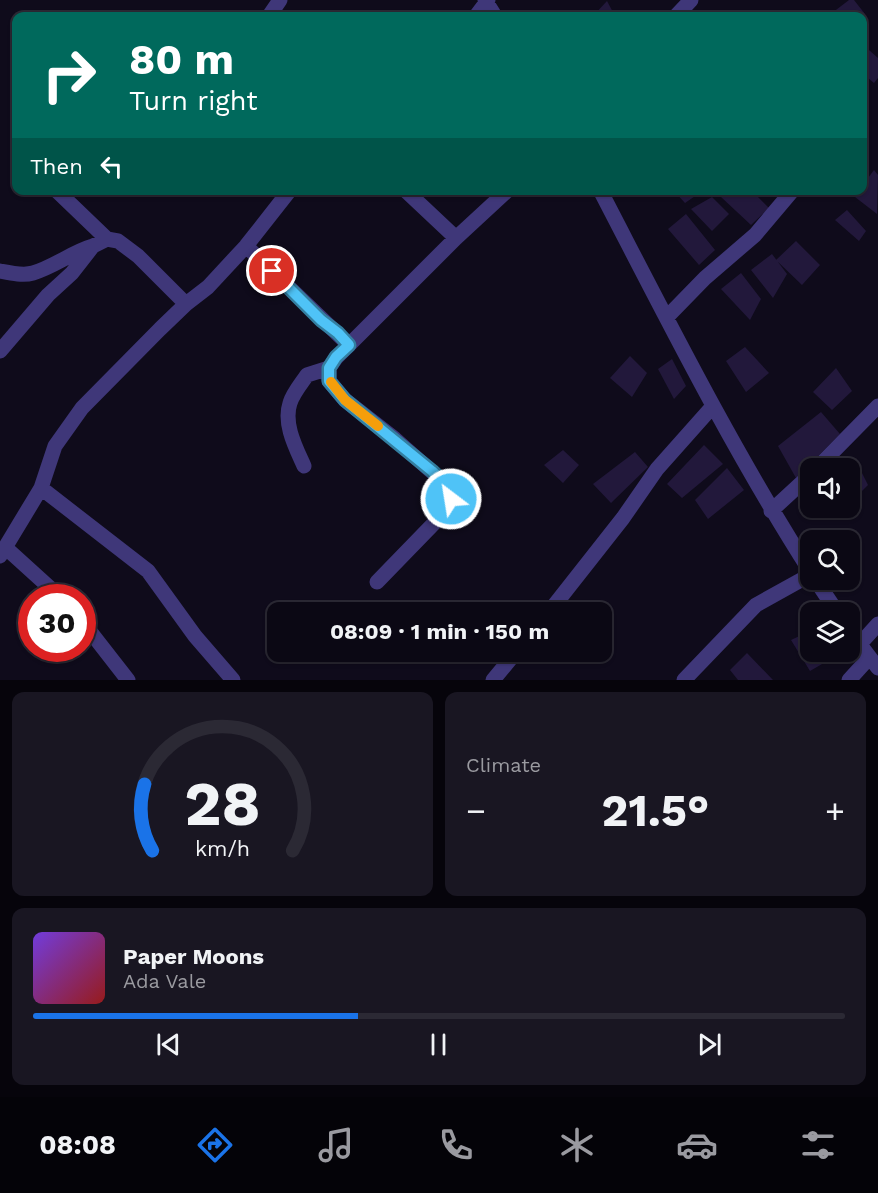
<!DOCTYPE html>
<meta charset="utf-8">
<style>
body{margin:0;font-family:"Work Sans",sans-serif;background:#191622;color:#f1f3f6;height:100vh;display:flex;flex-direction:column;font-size:22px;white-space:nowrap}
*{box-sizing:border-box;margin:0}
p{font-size:20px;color:#9a9aa0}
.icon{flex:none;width:33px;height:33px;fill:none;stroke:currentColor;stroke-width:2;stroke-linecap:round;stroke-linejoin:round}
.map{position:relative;height:680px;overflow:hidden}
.side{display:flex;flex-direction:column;gap:12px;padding:12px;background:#06040b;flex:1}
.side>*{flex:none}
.guide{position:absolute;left:12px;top:12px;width:855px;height:183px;border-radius:12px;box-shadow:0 2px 4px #0004,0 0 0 2px #2b2934;background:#00695c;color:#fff;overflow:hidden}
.tools{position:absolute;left:800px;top:458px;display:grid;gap:12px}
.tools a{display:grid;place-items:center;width:60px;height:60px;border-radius:12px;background:#0b0814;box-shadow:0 2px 4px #0004,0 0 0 2px #2b2934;font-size:30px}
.speed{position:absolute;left:18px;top:584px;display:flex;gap:12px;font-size:30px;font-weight:700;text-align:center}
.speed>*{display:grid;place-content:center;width:78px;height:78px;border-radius:50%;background:#0b0814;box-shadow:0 2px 4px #0004,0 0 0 2px #2b2934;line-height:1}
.speed .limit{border:9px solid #d22;background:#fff;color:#111}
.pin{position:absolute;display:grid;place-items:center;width:51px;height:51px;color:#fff;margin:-26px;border:3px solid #fff;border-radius:50%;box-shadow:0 2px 6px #0007}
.me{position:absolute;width:66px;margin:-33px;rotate:329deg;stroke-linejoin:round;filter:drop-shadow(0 0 4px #0008)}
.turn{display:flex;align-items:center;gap:21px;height:126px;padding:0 18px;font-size:27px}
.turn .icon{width:78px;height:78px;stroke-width:2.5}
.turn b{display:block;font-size:42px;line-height:51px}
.then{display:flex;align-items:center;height:57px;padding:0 18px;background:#0003;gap:12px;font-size:22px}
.big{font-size:45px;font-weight:700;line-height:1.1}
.side .tile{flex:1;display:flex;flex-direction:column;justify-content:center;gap:9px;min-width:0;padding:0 21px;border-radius:12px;background:#191622}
.side .dial{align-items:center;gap:0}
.dial svg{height:156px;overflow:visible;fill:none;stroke:#2b2934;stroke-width:7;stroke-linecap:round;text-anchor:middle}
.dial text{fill:#f1f3f6;stroke:none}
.song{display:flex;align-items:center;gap:18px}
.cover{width:72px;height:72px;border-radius:9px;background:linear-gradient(135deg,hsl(260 70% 55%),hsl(0 70% 35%))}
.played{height:6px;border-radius:3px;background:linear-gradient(90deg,#1a73e8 40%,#2b2934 40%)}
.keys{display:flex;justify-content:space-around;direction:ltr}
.heat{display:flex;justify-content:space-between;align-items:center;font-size:33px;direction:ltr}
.side .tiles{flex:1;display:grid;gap:12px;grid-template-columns:1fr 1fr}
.tile:last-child{grid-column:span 2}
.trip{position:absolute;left:267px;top:602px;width:345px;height:60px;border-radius:12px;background:#0b0814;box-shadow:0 2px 4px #0004,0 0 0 2px #2b2934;font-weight:700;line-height:60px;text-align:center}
.tab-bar{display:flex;height:96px;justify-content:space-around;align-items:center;background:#040308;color:#9a9aa0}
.tab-bar .icon{width:42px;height:42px}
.tab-bar .active{color:#1a73e8}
.tab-bar b{font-size:27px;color:#f1f3f6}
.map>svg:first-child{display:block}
</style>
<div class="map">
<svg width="878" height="680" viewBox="0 0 878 680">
<rect width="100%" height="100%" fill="#0f0b1b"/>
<!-- building -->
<path fill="#22183b" d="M849,0H854L865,14L864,16H836L832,13Z
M607,1L615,16H593Z
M869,50L878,58V78L874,83L862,73V53Z
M874,170L878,175L877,214L855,197L860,190H862V186Z
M673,190H704L685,203Z
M725,190H751L769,208L751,225L721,197Z
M712,197L729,214L712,231L691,209Z
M847,210L866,231L859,241L835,220Z
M686,214L715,250L699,265L668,229Z
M796,241L820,265L802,285L776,260Z
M772,254L787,274L773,298L751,270Z
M741,273L761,299L750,320L721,289Z
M745,347L769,373L746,392L726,361Z
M630,356L647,373L632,397L610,378Z
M672,359L686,386L674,399L658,369Z
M836,368L852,391L832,410L813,392Z
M821,412L840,434L796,478L778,446Z
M704,445L723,464L682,498L667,484Z
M563,450L579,465L563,483L544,465Z
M635,452L648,467L611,503L593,484Z
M857,463L868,485L849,504V471Z
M727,468L744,490L708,519L695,500Z
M810,631V651H825L829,660L810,671L791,640Z
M747,653L773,680H738L730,670Z"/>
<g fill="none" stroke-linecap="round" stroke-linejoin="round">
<!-- minor -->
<path stroke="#3f3779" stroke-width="15" d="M485,0L495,16
M269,16L280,0
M476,16L488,0
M676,16L691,0
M56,190L107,239
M405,190L456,238
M600,190C667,319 732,449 810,571
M246,246L349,345
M0,271C10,273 23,276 33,273C54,267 72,252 93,246
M667,317L705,278L755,235L793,190
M0,351L48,295L72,273L93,246L107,239L118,241L138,256L186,304
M304,466C296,448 283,424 290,403C293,393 301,384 307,375L329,368
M817,468L878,406
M41,488L148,571L195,636L233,680
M771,511L810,475
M6,548L60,597
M0,556L41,488L55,446L82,408L160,329L186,304L208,287L246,246L290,190
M815,579L837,612
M377,582L443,514L451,499L450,488L395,439L345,400L329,381V368L336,358L456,238L508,190
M549,612L623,518L657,469L713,406
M82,621L128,680
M849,630L878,668
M859,645L878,624
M493,680L517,651
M684,680L756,605L810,575
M849,680L869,658"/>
</g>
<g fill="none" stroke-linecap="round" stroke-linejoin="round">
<!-- route casing -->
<g stroke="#337fa1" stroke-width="15">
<path id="route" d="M272,271L321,320L338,333L349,345L336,357L329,368V381L345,400L432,471L450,488L451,499"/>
</g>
<!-- route -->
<use href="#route" stroke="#4fc3f7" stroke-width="10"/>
<!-- slow -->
<path stroke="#f59e0b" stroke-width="10" d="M331,382L345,400L378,426"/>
</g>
</svg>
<div class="tools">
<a><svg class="icon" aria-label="sound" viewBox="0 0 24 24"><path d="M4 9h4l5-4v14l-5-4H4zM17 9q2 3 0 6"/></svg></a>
<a><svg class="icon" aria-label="search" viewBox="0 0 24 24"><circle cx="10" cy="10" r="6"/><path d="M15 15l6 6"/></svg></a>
<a><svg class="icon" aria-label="layers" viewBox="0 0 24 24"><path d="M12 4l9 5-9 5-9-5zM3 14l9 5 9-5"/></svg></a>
</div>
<div class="speed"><div class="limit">30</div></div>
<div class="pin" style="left:272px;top:271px;background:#d93025"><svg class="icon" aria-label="arrive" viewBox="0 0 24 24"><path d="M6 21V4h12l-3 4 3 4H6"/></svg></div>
<svg class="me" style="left:451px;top:499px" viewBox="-20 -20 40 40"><circle r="17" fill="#4fc3f7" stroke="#fff" stroke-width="3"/><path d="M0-11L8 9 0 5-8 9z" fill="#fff"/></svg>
<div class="trip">08:09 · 1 min · 150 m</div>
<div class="guide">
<div class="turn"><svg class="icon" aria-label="right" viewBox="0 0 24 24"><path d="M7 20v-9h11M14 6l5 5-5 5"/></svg><div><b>80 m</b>Turn right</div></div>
<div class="then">Then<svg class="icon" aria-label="left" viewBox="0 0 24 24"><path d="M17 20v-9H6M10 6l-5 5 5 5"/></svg></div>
</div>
</div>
<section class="side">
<div class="tiles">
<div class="tile dial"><svg viewBox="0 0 100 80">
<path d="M14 69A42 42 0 1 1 86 69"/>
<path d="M14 69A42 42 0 0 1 10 35" stroke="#1a73e8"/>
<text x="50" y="56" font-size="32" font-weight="700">28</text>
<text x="50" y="72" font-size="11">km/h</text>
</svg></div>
<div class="tile"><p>Climate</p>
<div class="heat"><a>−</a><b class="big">21.5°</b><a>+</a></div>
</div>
<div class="tile">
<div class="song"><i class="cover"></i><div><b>Paper Moons</b><p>Ada Vale</p></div></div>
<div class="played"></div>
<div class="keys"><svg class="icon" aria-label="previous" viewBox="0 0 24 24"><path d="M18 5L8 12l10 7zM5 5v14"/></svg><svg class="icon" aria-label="pause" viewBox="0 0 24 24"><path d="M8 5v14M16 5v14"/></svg><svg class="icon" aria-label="next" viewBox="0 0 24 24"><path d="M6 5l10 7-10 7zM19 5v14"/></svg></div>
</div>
</div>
</section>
<nav class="tab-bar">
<b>08:08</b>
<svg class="icon active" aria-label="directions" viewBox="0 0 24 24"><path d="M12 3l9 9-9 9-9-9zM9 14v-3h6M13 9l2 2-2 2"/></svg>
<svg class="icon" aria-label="music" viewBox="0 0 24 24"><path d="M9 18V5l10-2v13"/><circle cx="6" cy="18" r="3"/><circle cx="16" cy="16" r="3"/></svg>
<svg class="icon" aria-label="phone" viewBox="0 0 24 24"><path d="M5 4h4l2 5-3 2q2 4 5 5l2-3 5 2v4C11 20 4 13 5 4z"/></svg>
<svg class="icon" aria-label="climate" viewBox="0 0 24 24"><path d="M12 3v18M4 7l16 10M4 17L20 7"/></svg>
<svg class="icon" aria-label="car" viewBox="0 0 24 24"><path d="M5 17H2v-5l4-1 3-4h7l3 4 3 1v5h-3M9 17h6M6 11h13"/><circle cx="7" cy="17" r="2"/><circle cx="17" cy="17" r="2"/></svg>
<svg class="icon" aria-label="filters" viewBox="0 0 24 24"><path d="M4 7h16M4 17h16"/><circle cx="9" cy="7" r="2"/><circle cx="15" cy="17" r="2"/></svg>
</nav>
